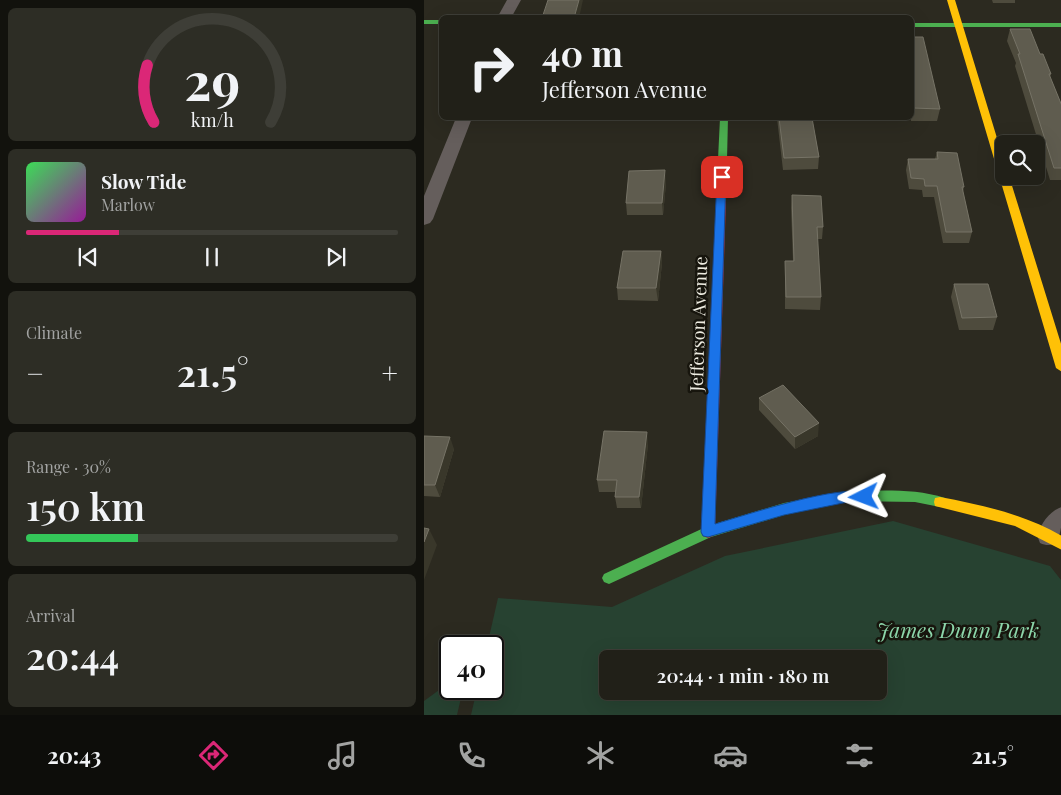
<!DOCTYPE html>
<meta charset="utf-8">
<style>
body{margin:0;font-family:"Playfair Display",serif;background:#2d2d25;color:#f1f3f6;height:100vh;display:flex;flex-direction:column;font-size:19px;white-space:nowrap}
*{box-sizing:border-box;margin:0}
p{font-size:16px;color:#a2a3a2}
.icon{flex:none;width:28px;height:28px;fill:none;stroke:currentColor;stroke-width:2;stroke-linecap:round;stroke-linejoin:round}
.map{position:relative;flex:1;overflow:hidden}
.side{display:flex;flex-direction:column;gap:8px;padding:8px;background:#12120d;width:424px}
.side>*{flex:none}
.banner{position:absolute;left:15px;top:15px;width:475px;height:105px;border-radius:8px;box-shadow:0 5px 20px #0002,0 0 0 1px #3e3e37;background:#212018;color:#f1f3f6;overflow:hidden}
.fabs{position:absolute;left:571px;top:135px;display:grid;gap:10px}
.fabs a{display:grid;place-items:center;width:50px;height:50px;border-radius:8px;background:#212018;box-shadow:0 5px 20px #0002,0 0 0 1px #3e3e37;font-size:25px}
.speed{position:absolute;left:15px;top:635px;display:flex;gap:10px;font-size:25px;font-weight:700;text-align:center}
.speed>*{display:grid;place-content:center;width:65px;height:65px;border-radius:50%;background:#212018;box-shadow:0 5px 20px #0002,0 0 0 1px #3e3e37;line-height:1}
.speed .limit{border:2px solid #111;border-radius:8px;background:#fff;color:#111}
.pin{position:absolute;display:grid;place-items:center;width:42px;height:42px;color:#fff;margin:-21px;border-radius:10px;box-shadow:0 2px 8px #0006}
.me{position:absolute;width:55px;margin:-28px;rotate:267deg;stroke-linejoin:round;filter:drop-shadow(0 0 4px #0008)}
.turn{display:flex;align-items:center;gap:18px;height:105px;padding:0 20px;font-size:22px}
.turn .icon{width:65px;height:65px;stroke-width:2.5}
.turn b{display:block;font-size:35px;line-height:42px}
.big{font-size:38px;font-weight:600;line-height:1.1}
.side .widget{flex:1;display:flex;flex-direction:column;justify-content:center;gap:8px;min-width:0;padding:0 18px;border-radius:8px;background:#2d2d25}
.side .dial{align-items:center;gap:0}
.dial svg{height:130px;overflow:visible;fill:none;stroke:#3e3e37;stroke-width:7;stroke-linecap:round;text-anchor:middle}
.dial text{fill:#f1f3f6;stroke:none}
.song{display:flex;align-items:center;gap:15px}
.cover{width:60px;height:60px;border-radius:8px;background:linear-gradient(135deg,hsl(130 70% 55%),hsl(300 70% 35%))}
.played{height:5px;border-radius:2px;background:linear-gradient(90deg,#db2777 25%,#3e3e37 25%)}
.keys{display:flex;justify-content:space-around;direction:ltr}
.heat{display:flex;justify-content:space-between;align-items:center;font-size:28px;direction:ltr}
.charge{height:8px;border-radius:4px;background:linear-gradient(90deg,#34c759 30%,#3e3e37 0)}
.trip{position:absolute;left:175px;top:650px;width:288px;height:50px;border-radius:8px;background:#212018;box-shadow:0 5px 20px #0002,0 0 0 1px #3e3e37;font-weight:600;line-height:50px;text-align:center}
.menu{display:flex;height:80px;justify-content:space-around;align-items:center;background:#0d0d0a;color:#a2a3a2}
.menu .icon{width:35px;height:35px}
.menu .selected{color:#db2777}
.menu b{font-size:22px;color:#f1f3f6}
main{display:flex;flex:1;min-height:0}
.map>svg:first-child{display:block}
</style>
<main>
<section class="side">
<div class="widget dial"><svg viewBox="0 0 100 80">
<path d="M14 69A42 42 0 1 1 86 69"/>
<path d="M14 69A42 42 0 0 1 10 34" stroke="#db2777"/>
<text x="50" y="56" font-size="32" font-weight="700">29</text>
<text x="50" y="72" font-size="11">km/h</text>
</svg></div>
<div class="widget">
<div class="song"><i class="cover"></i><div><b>Slow Tide</b><p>Marlow</p></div></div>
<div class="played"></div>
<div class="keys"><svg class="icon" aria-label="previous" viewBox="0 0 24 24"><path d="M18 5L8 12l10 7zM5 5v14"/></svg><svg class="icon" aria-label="pause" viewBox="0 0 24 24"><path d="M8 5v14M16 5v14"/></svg><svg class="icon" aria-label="next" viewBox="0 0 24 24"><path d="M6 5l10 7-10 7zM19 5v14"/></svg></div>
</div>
<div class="widget"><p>Climate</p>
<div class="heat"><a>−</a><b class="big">21.5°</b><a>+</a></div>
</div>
<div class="widget"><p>Range · 30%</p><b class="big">150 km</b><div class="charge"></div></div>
<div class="widget"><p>Arrival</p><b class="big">20:44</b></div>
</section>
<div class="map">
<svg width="638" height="715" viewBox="0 0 638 715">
<rect width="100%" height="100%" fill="#2c2a20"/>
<!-- green -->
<path fill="#274231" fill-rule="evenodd" d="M469,521L626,566L637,580V715H47L53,689H69V646H63L74,598L188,607L301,556ZM184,659H454V691H184Z
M26,682V689H39L33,715H0V701Z"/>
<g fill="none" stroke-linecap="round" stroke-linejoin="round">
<!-- street -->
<path fill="#655e5c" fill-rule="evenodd" d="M83,0H97L87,18H73Z
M32,118H48L9,219L6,223L0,225V196Z
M638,507C638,524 638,553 616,543L613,535C618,523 625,511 638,507Z"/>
<!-- fast -->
<path fill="#4caf50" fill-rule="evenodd" d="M0,20H18V24H0Z
M488,23H638V27H488Z
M296,118H304L302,201L297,204L292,201Z
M424,491C456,491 490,488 521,498L522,502L521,506L516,507L491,502L424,501L360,515L287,537L185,584L180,582L178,578L180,574L284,526L360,503Z"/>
<!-- slow -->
<path fill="#ffc107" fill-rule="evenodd" d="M523,0H531L580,161V176H585L638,347V372L632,368Z
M516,497C558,505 600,514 638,536V550L591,526L511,506L510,502L511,498Z"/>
<!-- jam -->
<path fill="#c62828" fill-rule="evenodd" d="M297,198L302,201L291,532L289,536L284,538L279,536L277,532L292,201Z"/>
</g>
<!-- wall -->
<path fill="#4e4b3d" d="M568,0H591V3H569Z
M586,29L616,54L627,74L626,77L638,106V180H626L591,66L592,63L583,41Z
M488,37L516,109L513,121H487Z
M353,118H388L395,157L394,169L359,170Z
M513,152L540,187L539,192L548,232L545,243H519L510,197H499L498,190L485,189L482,170L484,159H511Z
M242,183L239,215H203L202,203Z
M368,195L399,227L398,239H393L397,297L396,310L361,309V261H369L367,208Z
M237,251L238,263L234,301L194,300L193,288Z
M530,284L573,317L569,330H535L527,297Z
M335,398L394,436L371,449L335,410Z
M0,436L30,449L16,497L0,496Z
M224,444L217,508H193L191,497L192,492H175L173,480Z"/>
<!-- shaded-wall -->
<path fill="#39372a" d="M155,0H159L155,18H150Z
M241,170L242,183L239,215L238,203Z
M237,251L238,263L234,301L232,288Z
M395,423L394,436L371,449V437Z
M223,432L224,444L217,508L215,497Z
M26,437L30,449L16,497L11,485Z
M5,529L13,545L0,580V542Z"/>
<!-- building -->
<path fill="#5f5c4f" stroke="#767366" d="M124,0H155L150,18H118Z
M586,29H606L616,54H619L627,74H625L638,106V168H630L594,54H596Z
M488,37H499L516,109L489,108L488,99Z
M355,118H388L395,157L360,158Z
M513,152L533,153L540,187H538L548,232H522L513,186H501L500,179L487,178L484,159H514Z
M241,170L238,203H202L205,171Z
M368,195L397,196L399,227H393L397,297H362L361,261H370Z
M199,251H237L232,288H193Z
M530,284H564L573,317L538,318Z
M359,385L395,423L371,437L335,398Z
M180,431L223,432L215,497H191L193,480H173Z
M0,436L26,437L11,485H0Z
M0,528L5,529L0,542Z"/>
<!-- route -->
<path fill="#1a73e8" stroke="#114b97" d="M298,174L302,177L291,524C322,515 418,483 445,493L447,497L445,500L424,502L360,515L284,537L279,536L277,532L293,177Z"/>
<g text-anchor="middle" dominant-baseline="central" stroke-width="5" stroke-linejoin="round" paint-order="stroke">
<!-- street labels -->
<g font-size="18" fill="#eeece1" stroke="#17150d">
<text transform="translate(274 324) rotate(-88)">Jefferson Avenue</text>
</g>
<!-- near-park labels -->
<g font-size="21" font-style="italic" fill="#8cd6aa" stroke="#17150d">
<text x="534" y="629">James Dunn Park</text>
</g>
</g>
</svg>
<div class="fabs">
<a><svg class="icon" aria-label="search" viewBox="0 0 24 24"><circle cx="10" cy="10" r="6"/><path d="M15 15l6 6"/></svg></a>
</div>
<div class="speed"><div class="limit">40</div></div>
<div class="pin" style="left:298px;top:177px;background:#d93025"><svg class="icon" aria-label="arrive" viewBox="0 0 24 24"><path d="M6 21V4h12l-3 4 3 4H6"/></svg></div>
<svg class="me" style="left:440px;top:497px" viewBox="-20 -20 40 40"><path d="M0-17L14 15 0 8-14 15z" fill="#1a73e8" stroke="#fff" stroke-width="4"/></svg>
<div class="trip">20:44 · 1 min · 180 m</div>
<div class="banner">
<div class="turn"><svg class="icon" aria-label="right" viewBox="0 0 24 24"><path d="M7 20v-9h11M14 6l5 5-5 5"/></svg><div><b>40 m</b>Jefferson Avenue</div></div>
</div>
</div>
</main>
<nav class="menu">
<b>20:43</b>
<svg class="icon selected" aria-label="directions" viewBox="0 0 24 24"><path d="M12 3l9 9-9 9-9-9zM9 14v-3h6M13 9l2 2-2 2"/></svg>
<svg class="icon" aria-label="music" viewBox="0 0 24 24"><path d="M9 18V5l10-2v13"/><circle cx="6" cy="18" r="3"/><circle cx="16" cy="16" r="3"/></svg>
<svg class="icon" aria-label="phone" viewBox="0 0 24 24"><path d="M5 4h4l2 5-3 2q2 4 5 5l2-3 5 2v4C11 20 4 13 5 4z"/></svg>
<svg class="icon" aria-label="climate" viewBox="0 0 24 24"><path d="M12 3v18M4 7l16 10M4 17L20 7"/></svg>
<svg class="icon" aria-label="car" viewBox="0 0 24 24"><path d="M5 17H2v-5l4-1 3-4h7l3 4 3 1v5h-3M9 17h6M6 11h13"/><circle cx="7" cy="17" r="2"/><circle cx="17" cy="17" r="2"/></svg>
<svg class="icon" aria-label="filters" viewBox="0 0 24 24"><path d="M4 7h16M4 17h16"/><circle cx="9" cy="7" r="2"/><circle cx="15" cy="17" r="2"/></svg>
<b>21.5°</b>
</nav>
